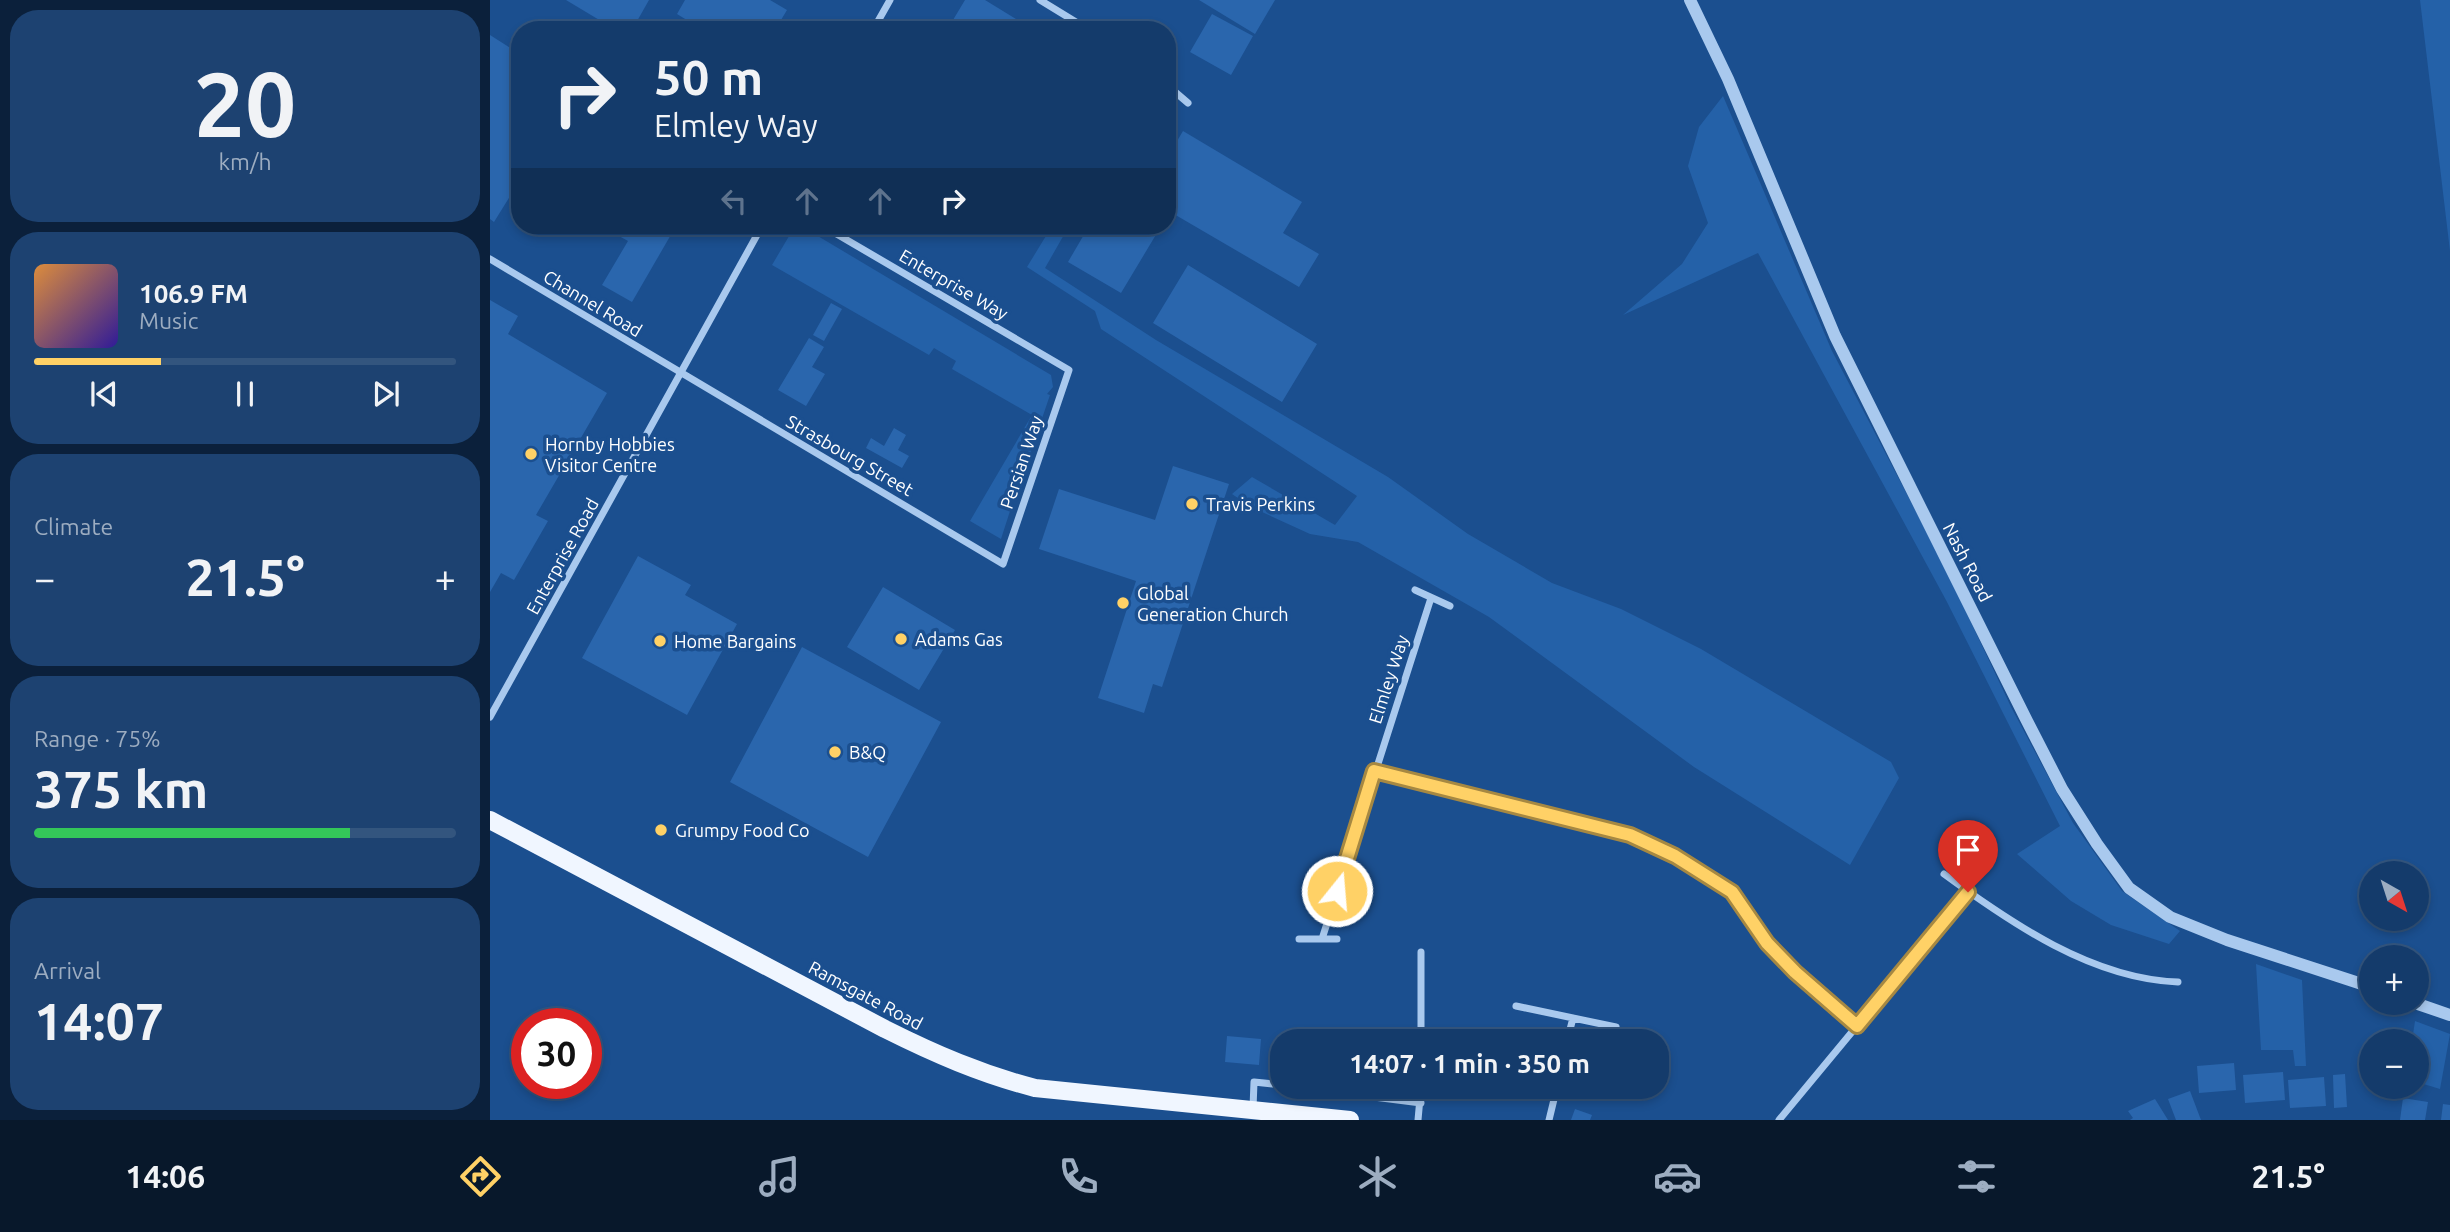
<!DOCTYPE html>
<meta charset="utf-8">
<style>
body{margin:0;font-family:Ubuntu,sans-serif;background:#1d4271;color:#f1f3f6;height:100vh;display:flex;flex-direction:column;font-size:26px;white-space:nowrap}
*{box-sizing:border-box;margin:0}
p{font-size:23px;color:#9dadc1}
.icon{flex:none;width:38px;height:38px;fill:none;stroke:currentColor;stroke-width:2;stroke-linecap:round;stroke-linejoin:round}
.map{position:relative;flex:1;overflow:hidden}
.details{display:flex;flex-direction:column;gap:10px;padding:10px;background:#0b203b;width:490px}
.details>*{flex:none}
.top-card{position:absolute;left:21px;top:21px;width:665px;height:214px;border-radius:28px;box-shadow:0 4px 10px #0003,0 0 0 2px #33557e;background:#143b6b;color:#f1f3f6;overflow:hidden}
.needle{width:46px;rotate:141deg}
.buttons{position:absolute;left:1869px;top:861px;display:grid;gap:14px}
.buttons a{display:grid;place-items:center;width:70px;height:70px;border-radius:50%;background:#143b6b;box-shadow:0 4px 10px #0003,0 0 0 2px #33557e;font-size:35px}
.speed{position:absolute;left:21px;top:1008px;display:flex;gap:14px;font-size:35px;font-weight:700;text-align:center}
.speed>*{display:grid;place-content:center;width:91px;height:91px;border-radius:50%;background:#143b6b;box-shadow:0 4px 10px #0003,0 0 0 2px #33557e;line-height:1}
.speed .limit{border:10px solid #d22;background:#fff;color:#111}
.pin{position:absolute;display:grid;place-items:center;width:60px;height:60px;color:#fff;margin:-72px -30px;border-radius:50% 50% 50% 0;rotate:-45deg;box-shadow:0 0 7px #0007}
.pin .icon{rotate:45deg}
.me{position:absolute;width:77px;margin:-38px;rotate:17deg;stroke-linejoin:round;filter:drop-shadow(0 0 5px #0008)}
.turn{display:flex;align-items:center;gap:24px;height:147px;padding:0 28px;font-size:32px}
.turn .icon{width:91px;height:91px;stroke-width:2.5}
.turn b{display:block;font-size:49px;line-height:60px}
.lanes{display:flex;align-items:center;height:66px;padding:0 28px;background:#0003;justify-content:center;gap:35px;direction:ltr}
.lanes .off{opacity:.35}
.big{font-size:52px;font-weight:600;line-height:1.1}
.details .card{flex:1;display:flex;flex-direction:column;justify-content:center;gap:10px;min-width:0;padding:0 24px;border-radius:28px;background:#1d4271}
.details .dial{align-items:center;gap:0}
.dial b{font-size:91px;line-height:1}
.song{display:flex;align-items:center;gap:21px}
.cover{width:84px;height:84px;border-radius:10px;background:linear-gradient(135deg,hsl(30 70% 55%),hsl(250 70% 35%))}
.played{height:7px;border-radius:4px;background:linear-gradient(90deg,#ffd166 30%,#33557e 30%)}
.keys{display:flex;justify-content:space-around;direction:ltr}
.heat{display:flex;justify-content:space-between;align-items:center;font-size:38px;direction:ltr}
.charge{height:10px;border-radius:5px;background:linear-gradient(90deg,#34c759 75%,#33557e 0)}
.trip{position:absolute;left:780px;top:1029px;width:399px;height:70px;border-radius:28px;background:#143b6b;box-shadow:0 4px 10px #0003,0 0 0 2px #33557e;font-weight:600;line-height:70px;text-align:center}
.tab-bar{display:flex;height:112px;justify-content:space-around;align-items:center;background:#08182b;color:#9dadc1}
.tab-bar .icon{width:49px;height:49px}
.tab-bar .selected{color:#ffd166}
.tab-bar b{font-size:32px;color:#f1f3f6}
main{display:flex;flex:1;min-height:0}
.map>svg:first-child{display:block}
</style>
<main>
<section class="details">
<div class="card dial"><b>20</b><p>km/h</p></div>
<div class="card">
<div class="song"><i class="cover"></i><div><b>106.9 FM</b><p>Music</p></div></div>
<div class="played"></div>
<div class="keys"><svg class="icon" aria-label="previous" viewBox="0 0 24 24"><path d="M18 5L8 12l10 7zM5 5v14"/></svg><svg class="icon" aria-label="pause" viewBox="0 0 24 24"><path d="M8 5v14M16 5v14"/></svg><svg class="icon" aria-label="next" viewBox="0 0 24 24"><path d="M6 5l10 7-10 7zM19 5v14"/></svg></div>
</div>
<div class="card"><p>Climate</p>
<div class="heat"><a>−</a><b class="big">21.5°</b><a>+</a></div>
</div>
<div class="card"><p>Range · 75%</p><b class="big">375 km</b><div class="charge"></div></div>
<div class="card"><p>Arrival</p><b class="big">14:07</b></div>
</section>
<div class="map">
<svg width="1960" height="1120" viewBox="0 0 1960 1120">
<rect width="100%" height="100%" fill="#1b4f8f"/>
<!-- green -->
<path fill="#2461a8" d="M1930,0H1960V251Z
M1233,96L1342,351L1454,565L1521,707L1583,823L1632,891L1690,931L1679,944L1621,925L1581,901L1527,854L1570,826L1457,602L1268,253L1133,315L1192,264L1218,223L1198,166L1209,127Z
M305,226H311L561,375L563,387L557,394L560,395L526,495L521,494L516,509L520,511L511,539L480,521L542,415L462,369L466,361L444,348L439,355L282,265Z
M562,226H579L555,268L666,340L898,477L978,534L1062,583L1131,609L1211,649L1401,762L1409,778L1360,865L1204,767L999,617L868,542L820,534L761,507L742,494L762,477L845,525L867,496L611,329L605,311L537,267Z
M1766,964L1812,980L1816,1066H1805L1803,1050H1771Z
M1925,1021L1960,1034L1950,1089L1927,1082V1041H1922Z"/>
<!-- building -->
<path fill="#2a66ad" d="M76,0H159L142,30H126Z
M195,0H280L297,10L285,30H213L187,14Z
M475,0H495L544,30H457Z
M709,0H785L765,34Z
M722,14L763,36L741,75L700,52Z
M0,35L30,54V180L4,222L0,219Z
M693,131L812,202L793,233L829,254L809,287L677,210V158Z
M111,226H186L142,302L112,285L138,241Z
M599,226L670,228L631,293L578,262Z
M698,265L827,344L792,402L663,323Z
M0,300L28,316L18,334L117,393L46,515L58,521L24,580L11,573L0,592Z
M341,303L352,309L334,341L323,335Z
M319,338L334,347L322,367L335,374L316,406L288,390Z
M404,428L416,435L408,450L419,456L412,468L376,448L381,438L394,446Z
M683,466L739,484L672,687L663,684L654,713L608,698L646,581L549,549L569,489L665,520Z
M148,556L201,585L195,595L247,624L197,715L92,658Z
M393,587L465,630L429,690L357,647Z
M312,647L451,722L378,857L240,782Z
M737,1036L771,1039L769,1065L735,1062Z
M783,1042H793V1066L781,1065Z
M1744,1063L1746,1090L1709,1093L1707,1066Z
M1793,1072L1795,1100L1755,1103L1753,1075Z
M1855,1074L1857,1107L1844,1108L1843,1075Z
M1834,1077L1836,1106L1800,1108L1798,1080Z
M953,1087H985L983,1100L951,1095Z
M1700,1091L1711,1120H1686L1678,1099Z
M1913,1098L1938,1102L1935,1120H1910Z
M1665,1099L1678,1120H1640L1643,1118L1638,1111Z
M1953,1104L1960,1105V1120H1951Z
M1085,1109L1102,1115L1100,1120H1081Z"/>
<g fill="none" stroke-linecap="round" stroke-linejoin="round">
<!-- minor -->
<path stroke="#a9c9ee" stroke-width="7" d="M550,0L599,30
M383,30L400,0
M677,85L698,103
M0,259L513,564L579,370L333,226
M925,590L960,606
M0,717L272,226
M884,771L1140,836L1185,855L1242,892L1277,943L1305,972L1367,1026
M1454,874C1521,923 1602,979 1688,982
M809,939H847
M832,939L941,598
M931,952V1041
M1026,1006L1126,1027
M1077,1041L1083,1018
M805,1087L931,1103
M763,1108L764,1082L793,1085
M928,1120L931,1087
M1059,1120L1067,1087
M1289,1120L1478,892"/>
<!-- tertiary -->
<path stroke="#a9c9ee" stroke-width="12" d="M1200,0L1238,79L1345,336L1535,717L1572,789L1607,844L1639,888L1680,917L1737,940L1881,987
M1925,1003L1960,1015"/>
<!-- primary -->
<path stroke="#f0f6ff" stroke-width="18" d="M0,820L395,1029C445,1054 491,1074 545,1088L860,1120"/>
</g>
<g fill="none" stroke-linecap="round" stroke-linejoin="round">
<!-- route casing -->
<g stroke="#a68842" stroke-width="18">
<path id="route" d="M847,891L884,771L1140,835L1185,856L1242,892L1277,943L1305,972L1367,1026L1478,892"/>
</g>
<!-- route -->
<use href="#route" stroke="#ffd166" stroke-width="12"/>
</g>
<!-- markers -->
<g fill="#ffd166" stroke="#1b4f8f" stroke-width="2.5">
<circle cx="41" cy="454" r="7"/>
<circle cx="702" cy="504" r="7"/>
<circle cx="633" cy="603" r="7"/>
<circle cx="411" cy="639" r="7"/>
<circle cx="170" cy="641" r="7"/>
<circle cx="345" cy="752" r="7"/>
<circle cx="171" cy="830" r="7"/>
</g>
<g text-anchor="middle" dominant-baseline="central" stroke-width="7" stroke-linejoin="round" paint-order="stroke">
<!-- street labels -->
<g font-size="18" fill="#fff" stroke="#1b4f8f">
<text transform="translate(464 284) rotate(30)">Enterprise Way</text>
<text transform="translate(103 303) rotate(31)">Channel Road</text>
<text transform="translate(360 455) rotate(30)">Strasbourg Street</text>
<text transform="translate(531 462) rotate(-71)">Persian Way</text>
<text transform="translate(72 556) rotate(-61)">Enterprise Road</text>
<text transform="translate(1478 562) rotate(63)">Nash Road</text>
<text transform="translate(898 679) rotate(-72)">Elmley Way</text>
<text transform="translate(376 995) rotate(28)">Ramsgate Road</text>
</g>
<!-- poi labels -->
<g font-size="18" fill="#fff" stroke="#1b4f8f" text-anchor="start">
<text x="55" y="444">Hornby Hobbies<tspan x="55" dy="21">Visitor Centre</tspan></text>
<text x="716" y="504">Travis Perkins</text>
<text x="647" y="593">Global<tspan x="647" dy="21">Generation Church</tspan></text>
<text x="425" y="639">Adams Gas</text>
<text x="184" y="641">Home Bargains</text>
<text x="359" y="752">B&amp;Q</text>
<text x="185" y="830">Grumpy Food Co</text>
</g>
</g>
</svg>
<div class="buttons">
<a><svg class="needle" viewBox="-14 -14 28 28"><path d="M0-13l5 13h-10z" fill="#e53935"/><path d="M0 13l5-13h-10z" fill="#9dadc1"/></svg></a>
<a>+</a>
<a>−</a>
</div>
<div class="speed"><div class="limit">30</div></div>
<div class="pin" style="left:1478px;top:892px;background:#d93025"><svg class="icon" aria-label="arrive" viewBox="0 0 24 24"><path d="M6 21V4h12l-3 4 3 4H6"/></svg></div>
<svg class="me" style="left:847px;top:891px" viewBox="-20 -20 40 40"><circle r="17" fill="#ffd166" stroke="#fff" stroke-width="3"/><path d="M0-11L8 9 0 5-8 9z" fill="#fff"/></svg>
<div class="trip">14:07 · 1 min · 350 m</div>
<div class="top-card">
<div class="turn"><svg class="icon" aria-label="right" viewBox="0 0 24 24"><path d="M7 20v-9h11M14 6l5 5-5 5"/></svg><div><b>50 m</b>Elmley Way</div></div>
<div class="lanes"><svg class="icon off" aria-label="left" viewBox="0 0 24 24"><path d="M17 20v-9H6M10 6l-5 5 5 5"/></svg><svg class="icon off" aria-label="ahead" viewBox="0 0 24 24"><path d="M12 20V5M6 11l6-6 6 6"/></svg><svg class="icon off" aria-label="ahead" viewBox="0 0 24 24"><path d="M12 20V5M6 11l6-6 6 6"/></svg><svg class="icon" aria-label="right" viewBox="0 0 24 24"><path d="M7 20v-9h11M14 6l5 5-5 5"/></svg></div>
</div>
</div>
</main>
<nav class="tab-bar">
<b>14:06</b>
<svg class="icon selected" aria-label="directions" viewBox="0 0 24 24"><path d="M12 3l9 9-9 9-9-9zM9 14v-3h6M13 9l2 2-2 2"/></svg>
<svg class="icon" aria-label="music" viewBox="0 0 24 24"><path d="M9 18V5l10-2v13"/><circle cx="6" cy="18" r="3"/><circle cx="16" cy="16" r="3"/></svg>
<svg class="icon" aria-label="phone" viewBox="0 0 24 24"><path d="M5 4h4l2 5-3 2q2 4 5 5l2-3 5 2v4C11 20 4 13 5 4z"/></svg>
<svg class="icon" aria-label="climate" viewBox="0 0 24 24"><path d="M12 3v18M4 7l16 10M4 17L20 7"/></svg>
<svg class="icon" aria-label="car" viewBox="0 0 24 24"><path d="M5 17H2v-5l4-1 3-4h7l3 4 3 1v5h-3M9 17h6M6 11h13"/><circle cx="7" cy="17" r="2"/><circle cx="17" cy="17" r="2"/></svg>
<svg class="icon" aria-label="filters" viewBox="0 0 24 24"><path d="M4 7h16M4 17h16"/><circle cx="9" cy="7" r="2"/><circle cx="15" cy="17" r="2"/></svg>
<b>21.5°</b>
</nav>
